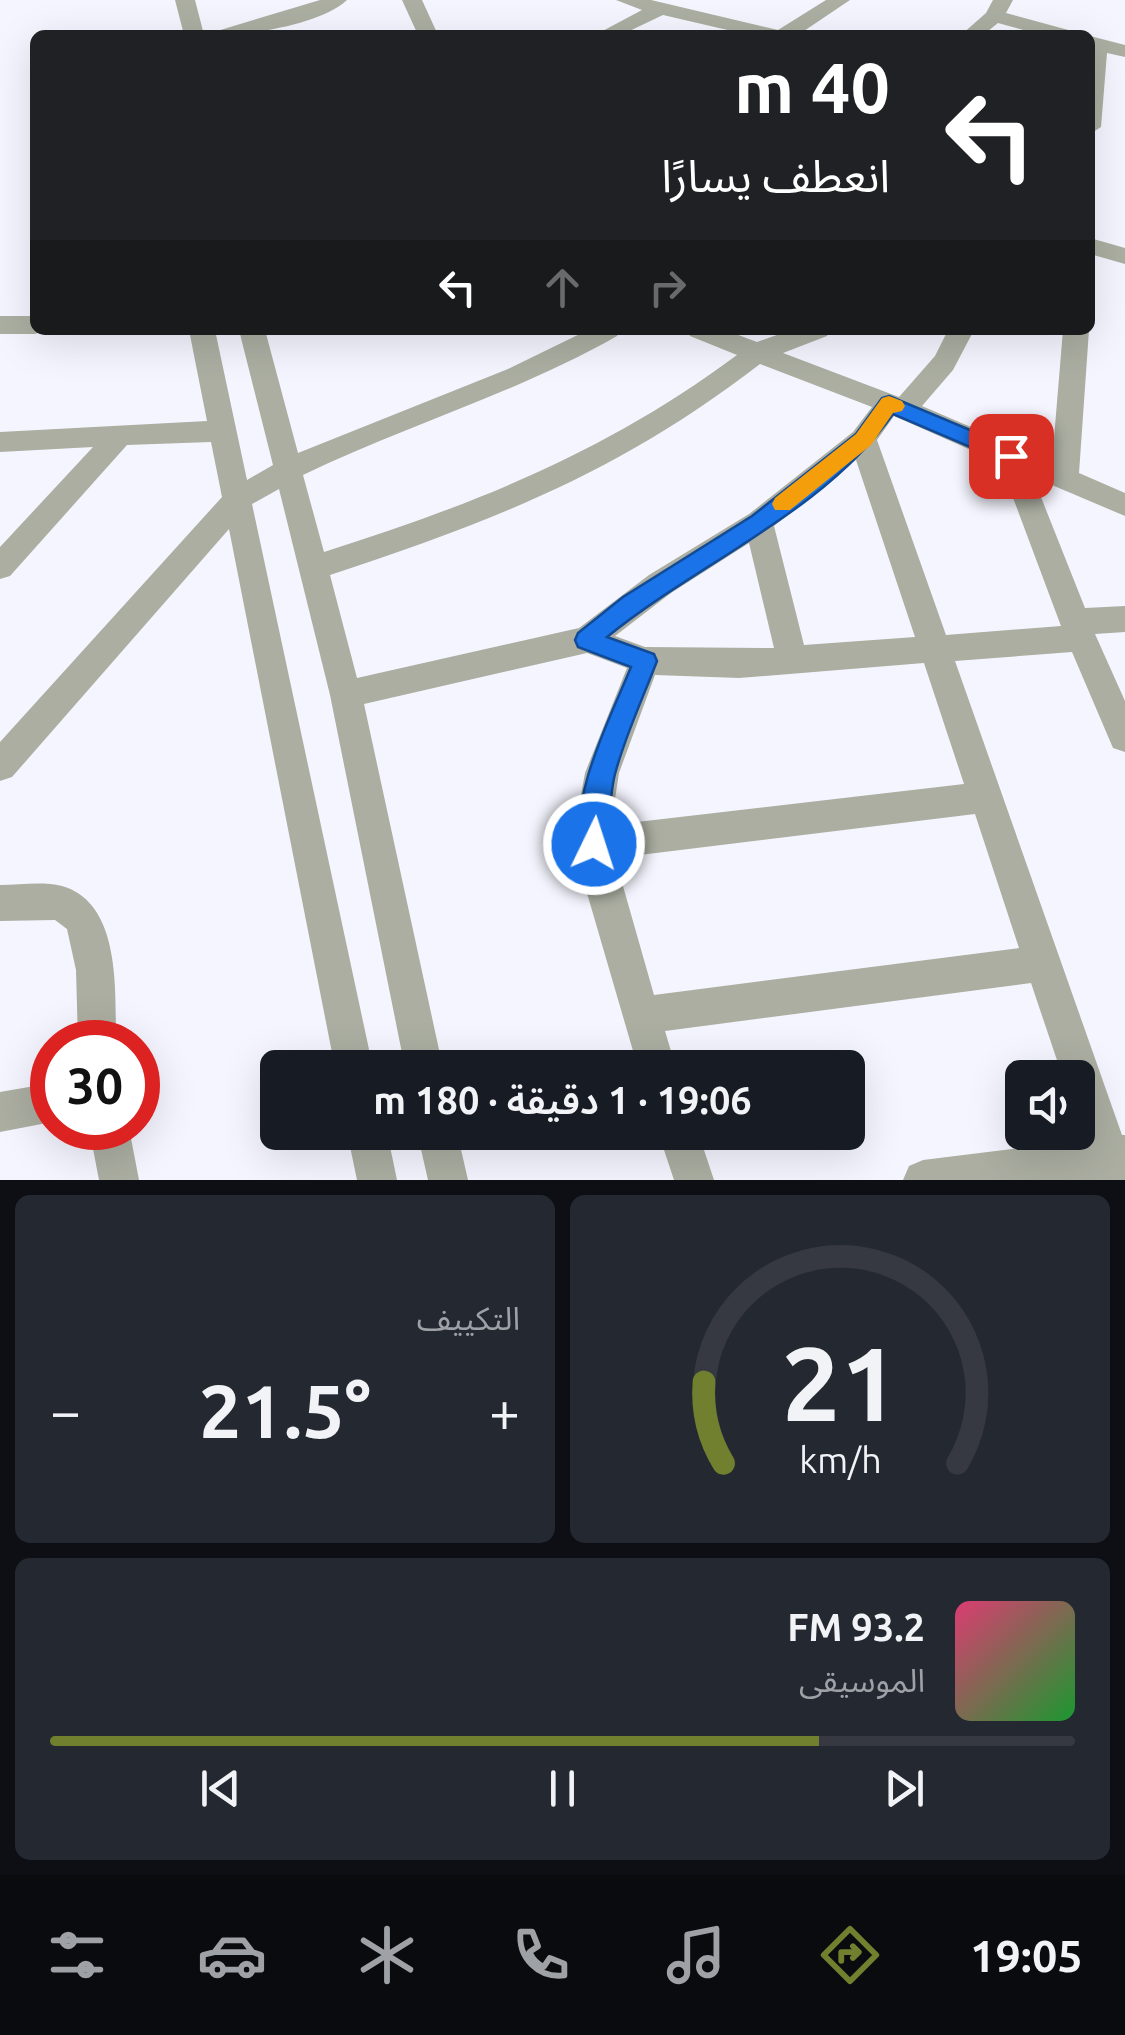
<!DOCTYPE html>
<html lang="ar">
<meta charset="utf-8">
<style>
body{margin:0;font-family:Ubuntu,"Noto Sans Arabic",sans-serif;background:#242831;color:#f1f3f6;direction:rtl;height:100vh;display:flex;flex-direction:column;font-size:38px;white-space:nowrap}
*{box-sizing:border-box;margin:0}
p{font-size:32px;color:#9ea1a6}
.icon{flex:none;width:55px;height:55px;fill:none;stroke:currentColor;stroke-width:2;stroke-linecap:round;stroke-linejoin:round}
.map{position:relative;height:1180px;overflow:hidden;direction:ltr}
.drawer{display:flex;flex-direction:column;gap:15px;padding:15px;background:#0d0f14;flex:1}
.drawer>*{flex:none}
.banner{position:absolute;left:30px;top:30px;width:1065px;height:305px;border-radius:15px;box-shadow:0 10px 40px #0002;direction:rtl;background:#202124;color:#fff;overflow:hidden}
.controls{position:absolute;left:1005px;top:1060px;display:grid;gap:20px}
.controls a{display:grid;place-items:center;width:90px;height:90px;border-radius:15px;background:#171b24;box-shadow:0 10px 40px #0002;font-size:50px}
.speed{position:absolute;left:30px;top:1020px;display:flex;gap:20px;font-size:50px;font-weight:700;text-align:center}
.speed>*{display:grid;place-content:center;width:130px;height:130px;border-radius:50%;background:#171b24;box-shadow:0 10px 40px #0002;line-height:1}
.speed .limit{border:15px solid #d22;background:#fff;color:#111}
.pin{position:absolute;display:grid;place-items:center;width:85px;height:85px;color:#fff;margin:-42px;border-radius:20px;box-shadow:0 5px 15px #0006}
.me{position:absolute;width:110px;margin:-55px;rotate:4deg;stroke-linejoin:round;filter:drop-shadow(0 0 8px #0008)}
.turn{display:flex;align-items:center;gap:35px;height:210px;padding:0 40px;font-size:45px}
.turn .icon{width:130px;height:130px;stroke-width:2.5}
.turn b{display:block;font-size:70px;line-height:85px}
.lanes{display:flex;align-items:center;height:95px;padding:0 40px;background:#0003;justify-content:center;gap:50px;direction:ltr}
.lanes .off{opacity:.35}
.big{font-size:75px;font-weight:600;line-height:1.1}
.drawer .widget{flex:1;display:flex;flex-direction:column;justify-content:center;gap:15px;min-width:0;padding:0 35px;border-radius:15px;background:#242831}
.drawer .dial{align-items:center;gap:0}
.dial svg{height:260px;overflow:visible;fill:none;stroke:#363941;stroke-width:7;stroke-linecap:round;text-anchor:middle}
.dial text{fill:#f1f3f6;stroke:none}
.song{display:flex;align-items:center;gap:30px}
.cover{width:120px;height:120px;border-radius:15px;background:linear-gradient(135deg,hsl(340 70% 55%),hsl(130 70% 35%))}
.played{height:10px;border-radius:5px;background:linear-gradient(90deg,#71802e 75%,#363941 75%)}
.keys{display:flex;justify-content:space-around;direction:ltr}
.heat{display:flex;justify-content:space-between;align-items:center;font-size:55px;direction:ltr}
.drawer .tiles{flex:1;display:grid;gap:15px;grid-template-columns:1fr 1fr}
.widget:last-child{grid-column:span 2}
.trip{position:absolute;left:260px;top:1050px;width:605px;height:100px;border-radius:15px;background:#171b24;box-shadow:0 10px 40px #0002;font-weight:600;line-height:100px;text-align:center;direction:rtl}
.menu{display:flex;height:160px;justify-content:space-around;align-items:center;background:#090b0e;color:#9ea1a6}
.menu .icon{width:70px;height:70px}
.menu .on{color:#71802e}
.menu b{font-size:45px;color:#f1f3f6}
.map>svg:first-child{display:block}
</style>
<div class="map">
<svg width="1125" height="1180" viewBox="0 0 1125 1180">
<rect width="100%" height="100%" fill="#f5f5ff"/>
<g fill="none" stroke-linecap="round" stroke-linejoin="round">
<!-- street -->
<path fill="#abaea1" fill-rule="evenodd" d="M175,0H195L204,35H184Z
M320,0H347C320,25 250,35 214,35L217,31Z
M402,0H422L438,35H418Z
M616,0H651L778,30L826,0H850L798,35H749L663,15L621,35H595L642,10Z
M993,0H1013L1006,13L1072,31L1075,35H1042L998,23L983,35H961L986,13Z
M1090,36L1125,45V57L1107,53L1101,127L1090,134Z
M1090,238L1125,248V264L1090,254Z
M0,316H35V330H45L35,334H0Z
M189,330H215L247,480L273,465L239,330H265L298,453L508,369L588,330H621L617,336C517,393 407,425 303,475L324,552C478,503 606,452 737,355L690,336L686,330H725L757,342L791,330H831L827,336L783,353L899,397L935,356L948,330H974L953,370L922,406L1052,462L1063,330H1089L1079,473L1125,493V516L1033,477L1085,608L1125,606V632L1095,634L1125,701V752L1113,748L1072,652L955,661L1122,1135H1125V1180H903L909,1166L923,1160L1083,1140L1078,1122V1078H1063L1031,983L665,1031L676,1068H638L582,876L576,822L585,773L627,668L587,653L364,704L443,1068H405L330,695L279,489L252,504L373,1068H335L229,529L12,777L0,781V742L222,497L211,442L127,445L10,576L0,579V547L93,447L0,452V432L207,421ZM760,364L872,407L853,432L749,514L649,575L579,628L357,678L330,575C495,521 621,471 760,364ZM894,416L1000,463L1061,626L946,635L877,440ZM856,460L915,637L804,645L774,526ZM749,543L774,648L645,647L615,636L671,593ZM924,663L964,784L611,825L619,773L655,675L739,678ZM975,814L1019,948L654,995L615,858Z
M0,885C20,885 42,881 62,886C122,903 115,993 116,1042H78L76,970L67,929L55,920L0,921Z
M52,1083V1122L0,1132V1092Z
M89,1128H129L139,1180H99Z
M347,1132H387L397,1180H357Z
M417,1132H457L468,1180H428Z
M658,1132H698L714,1180H674Z"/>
</g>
<!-- route -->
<path fill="#1a73e8" stroke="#114b97" stroke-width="2.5" d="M889,396L1018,450L1021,456L1011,464L1003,461L893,414C823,513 699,562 607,637L654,654L657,661C643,698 625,736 615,774C609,796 610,836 603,852L594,856L585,852C564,805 613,712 631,667L578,647L575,640L578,633L623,597L752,516L856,434L882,398Z"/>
<!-- slow -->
<path fill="#f59e0b" d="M889,396L902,401L905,406L902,411L893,413L871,445L790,510H775L772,504L775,498L856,434L882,398Z"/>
</svg>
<div class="controls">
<a><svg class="icon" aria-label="sound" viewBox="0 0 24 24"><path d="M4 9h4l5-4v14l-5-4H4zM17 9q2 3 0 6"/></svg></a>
</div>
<div class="speed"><div class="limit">30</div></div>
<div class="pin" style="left:1011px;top:456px;background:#d93025"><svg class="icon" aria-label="arrive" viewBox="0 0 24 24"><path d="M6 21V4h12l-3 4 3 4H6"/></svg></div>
<svg class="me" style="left:594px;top:844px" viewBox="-20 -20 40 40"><circle r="17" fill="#1a73e8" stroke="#fff" stroke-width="3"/><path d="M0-11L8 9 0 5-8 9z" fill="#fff"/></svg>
<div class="trip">19:06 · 1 دقيقة · 180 m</div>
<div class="banner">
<div class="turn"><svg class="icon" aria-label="left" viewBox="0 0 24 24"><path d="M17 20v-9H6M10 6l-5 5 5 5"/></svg><div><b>40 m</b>انعطف يسارًا</div></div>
<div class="lanes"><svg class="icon" aria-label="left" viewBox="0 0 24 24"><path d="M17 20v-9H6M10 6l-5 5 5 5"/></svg><svg class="icon off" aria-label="ahead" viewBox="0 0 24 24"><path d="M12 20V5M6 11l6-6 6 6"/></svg><svg class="icon off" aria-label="right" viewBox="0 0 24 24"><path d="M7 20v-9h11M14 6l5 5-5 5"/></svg></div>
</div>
</div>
<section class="drawer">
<div class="tiles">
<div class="widget dial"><svg viewBox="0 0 100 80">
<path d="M14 69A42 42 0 1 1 86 69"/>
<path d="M14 69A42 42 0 0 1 8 44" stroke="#71802e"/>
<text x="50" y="56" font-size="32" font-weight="700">21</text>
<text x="50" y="72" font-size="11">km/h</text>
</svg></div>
<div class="widget"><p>التكييف</p>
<div class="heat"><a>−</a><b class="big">21.5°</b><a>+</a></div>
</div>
<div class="widget">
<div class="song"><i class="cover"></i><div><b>93.2 FM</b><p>الموسيقى</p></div></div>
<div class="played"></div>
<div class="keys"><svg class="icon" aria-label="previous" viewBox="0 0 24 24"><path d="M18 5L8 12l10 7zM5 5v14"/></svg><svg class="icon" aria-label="pause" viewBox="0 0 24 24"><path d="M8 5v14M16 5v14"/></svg><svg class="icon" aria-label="next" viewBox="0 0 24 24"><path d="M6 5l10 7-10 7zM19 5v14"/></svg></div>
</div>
</div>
</section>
<nav class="menu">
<b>19:05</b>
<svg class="icon on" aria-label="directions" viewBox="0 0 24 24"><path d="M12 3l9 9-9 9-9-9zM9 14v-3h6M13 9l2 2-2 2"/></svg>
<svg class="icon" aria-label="music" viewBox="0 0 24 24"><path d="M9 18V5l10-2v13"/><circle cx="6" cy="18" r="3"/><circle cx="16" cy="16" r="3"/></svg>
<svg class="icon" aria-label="phone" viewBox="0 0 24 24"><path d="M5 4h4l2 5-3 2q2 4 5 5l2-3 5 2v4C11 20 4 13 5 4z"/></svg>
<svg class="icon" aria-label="climate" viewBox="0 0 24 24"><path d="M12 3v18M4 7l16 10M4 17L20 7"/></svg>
<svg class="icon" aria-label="car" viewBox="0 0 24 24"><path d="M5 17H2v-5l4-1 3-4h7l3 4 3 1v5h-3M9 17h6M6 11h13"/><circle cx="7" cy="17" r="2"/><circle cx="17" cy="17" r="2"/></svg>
<svg class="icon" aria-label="filters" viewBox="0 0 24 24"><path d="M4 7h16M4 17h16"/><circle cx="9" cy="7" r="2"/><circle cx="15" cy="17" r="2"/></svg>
</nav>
